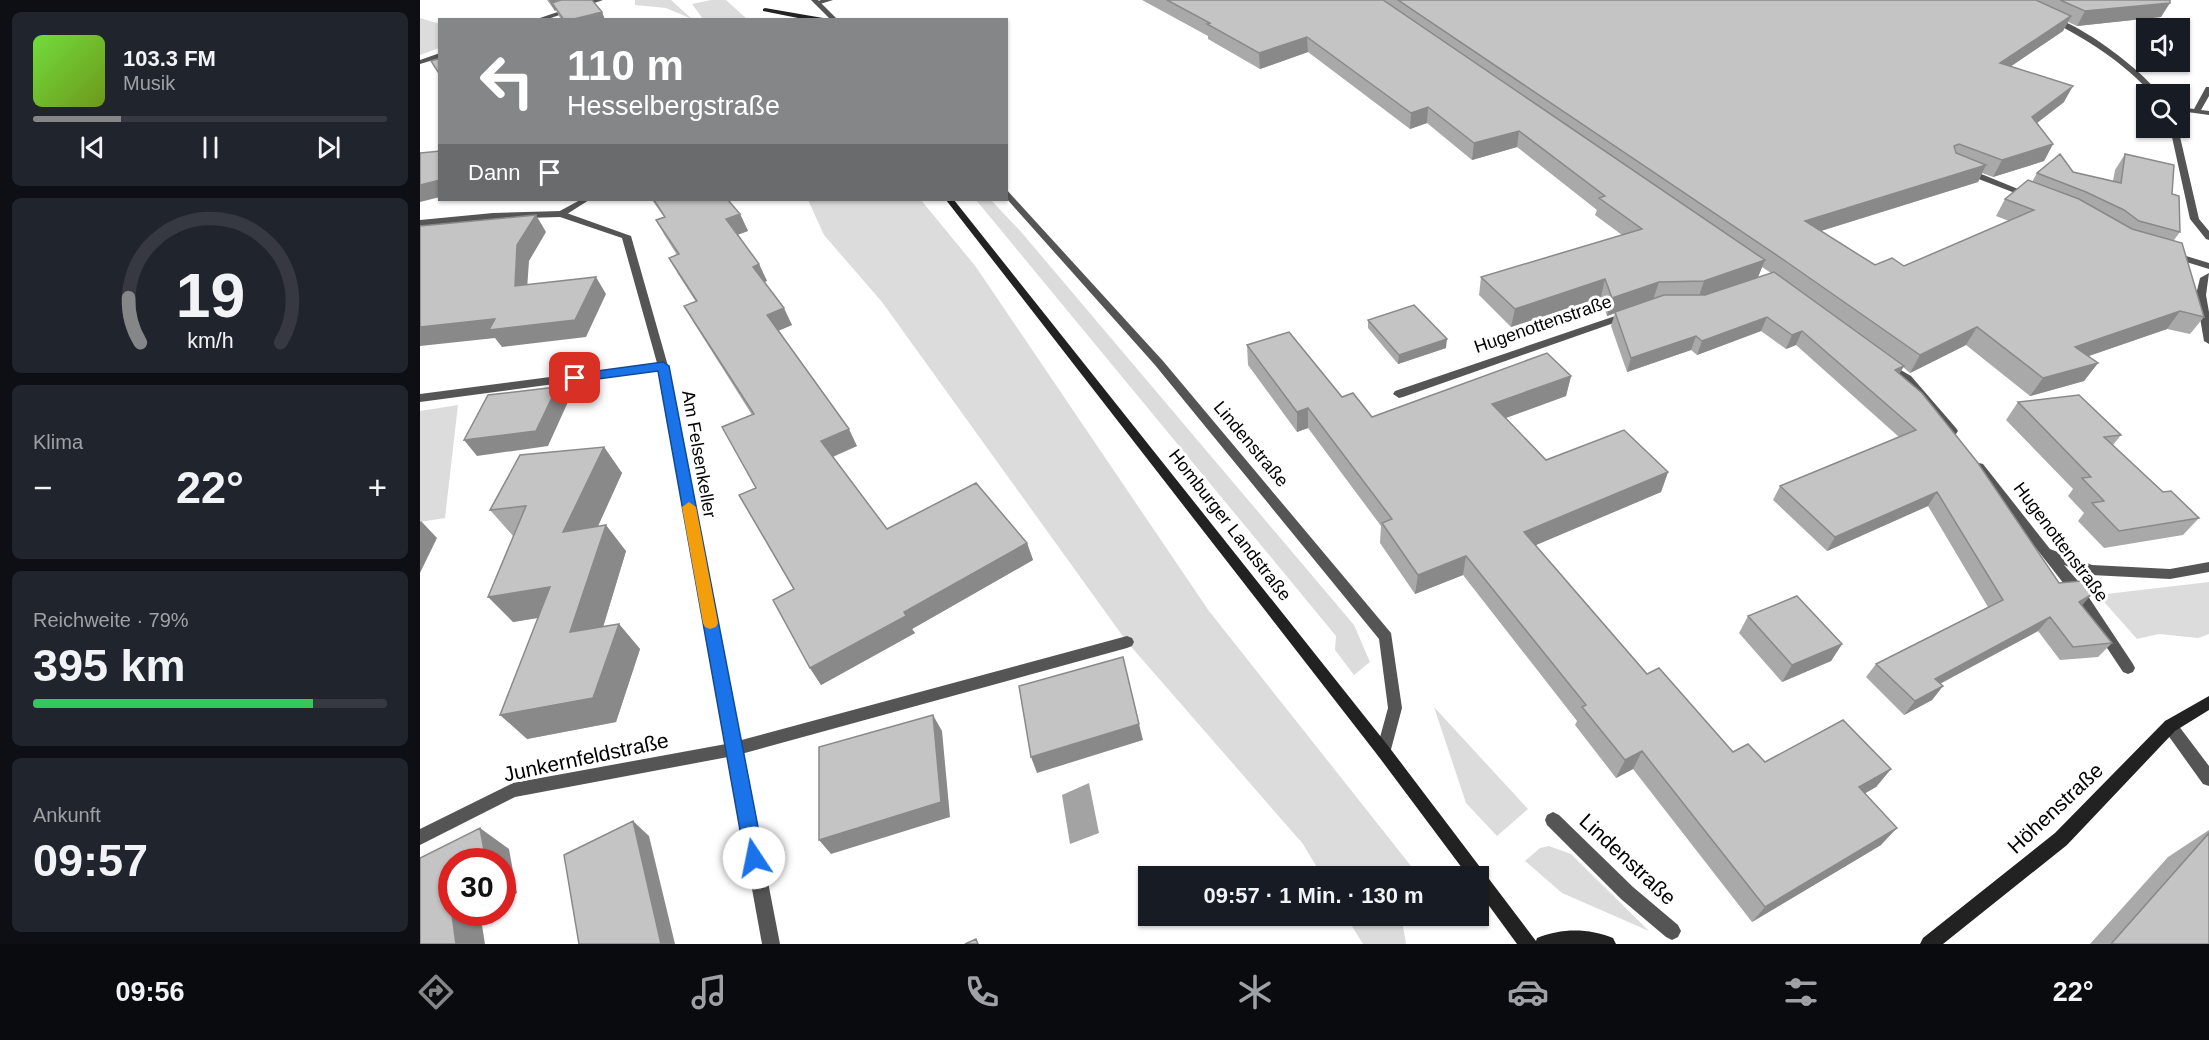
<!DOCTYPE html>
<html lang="de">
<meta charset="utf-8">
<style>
body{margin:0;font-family:Arial,sans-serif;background:#20242c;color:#f1f3f6;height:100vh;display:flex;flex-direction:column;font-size:22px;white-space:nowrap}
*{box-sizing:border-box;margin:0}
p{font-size:20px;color:#9ea1a6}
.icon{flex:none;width:33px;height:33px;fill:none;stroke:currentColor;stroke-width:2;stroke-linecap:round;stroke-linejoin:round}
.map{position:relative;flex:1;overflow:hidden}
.drawer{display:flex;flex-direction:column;gap:12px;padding:12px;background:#0d0f14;width:420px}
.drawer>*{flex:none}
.top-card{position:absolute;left:18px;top:18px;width:570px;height:183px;border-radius:0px;box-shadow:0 2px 4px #0004;background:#858687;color:#fff;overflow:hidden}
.controls{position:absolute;left:1716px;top:18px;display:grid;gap:12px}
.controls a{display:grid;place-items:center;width:54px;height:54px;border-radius:0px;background:#171b24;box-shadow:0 2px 4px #0004;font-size:30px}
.speed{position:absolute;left:18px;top:848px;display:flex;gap:12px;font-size:30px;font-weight:700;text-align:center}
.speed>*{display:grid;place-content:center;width:78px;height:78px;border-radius:50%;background:#171b24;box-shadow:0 2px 4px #0004;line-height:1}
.speed .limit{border:9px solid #d22;background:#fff;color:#111}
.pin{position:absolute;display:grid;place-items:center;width:51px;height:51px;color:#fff;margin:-26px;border-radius:12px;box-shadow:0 3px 9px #0006}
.me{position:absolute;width:66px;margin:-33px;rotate:349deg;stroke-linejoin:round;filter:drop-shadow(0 0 4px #0008)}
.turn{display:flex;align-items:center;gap:21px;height:126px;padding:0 30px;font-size:27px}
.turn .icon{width:78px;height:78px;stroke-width:2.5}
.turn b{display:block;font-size:42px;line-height:51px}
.then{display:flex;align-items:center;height:57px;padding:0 30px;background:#0003;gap:12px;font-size:22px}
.big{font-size:45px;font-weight:700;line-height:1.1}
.drawer .card{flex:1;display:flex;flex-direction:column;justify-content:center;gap:9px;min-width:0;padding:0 21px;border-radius:9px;background:#20242c}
.drawer .dial{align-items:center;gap:0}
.dial svg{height:156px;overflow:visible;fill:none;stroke:#363941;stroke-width:7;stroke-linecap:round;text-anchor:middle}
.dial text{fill:#f1f3f6;stroke:none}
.song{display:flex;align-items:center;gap:18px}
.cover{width:72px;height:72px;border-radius:9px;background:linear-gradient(135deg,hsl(100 70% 55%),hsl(80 70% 35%))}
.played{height:6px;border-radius:3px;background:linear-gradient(90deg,#858687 25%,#363941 25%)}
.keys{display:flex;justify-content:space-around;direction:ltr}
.heat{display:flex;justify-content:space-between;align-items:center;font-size:33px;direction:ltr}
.charge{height:9px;border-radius:4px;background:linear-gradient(90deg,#34c759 79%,#363941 0)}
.trip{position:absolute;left:718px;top:866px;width:351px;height:60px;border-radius:0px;background:#171b24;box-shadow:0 2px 4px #0004;font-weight:700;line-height:60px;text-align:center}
.dock{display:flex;height:96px;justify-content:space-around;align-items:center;background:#090b0e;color:#9ea1a6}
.dock .icon{width:42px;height:42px}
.dock .selected{color:#858687}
.dock b{font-size:27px;color:#f1f3f6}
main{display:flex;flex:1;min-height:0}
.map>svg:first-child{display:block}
</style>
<main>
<section class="drawer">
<div class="card">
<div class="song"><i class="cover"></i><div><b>103.3 FM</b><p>Musik</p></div></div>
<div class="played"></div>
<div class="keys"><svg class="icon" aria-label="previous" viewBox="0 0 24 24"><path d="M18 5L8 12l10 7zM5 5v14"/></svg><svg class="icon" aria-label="pause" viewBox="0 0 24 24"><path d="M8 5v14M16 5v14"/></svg><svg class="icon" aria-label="next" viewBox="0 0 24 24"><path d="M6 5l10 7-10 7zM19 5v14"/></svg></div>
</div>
<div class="card dial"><svg viewBox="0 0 100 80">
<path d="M14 69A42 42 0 1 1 86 69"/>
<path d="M14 69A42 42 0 0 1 8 46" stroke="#858687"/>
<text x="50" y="56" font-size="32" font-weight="700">19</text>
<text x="50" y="72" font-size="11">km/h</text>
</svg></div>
<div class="card"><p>Klima</p>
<div class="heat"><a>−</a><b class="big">22°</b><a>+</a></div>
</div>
<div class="card"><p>Reichweite · 79%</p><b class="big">395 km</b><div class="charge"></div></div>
<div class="card"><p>Ankunft</p><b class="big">09:57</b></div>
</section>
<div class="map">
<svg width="1789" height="944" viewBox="0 0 1789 944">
<rect width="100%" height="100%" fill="#fff"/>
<!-- green -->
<path fill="#dcdcdc" d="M215,0H251L272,19L246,8L215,5Z
M291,0H306L327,19H283L272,4Z
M0,18L20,24L19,48L0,55Z
M388,200H501L556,267L789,611L999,876H902L883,844L707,642L462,302L404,235Z
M556,200H571L602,233L934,625L950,662L934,675L915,650L916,636Z
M38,405L25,518L0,522V411Z
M1789,582V634L1778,638L1739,634L1717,639L1678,595Z
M1014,707L1108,809L1077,836L1046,803Z
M1129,846L1151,854L1229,931L1142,893L1105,861L1120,848Z
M925,915H981L986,944H943Z"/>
<!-- water -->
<path fill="#a3a3a3" d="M669,783L679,833L650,844L642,795Z"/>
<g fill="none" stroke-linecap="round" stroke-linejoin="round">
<!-- lane -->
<path fill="#555" fill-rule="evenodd" d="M401,0H413L397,5L394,3Z
M1543,169H1549L1615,196L1611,199L1608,198L1543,173Z
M160,200H169L144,216H138V212Z
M1753,252L1789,263V269L1750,257V253Z
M707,636L712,638L714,642L712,646L707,648L314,756L309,754L306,749L309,744L314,742Z"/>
<!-- street -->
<path fill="#555" fill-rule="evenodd" d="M173,0H183L125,20H114Z
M391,0H398L418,20H411Z
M1629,18C1653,17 1727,74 1739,94H1732C1703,62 1668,40 1629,20Z
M20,53V58L0,64V60Z
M1786,87H1789V96L1781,110L1789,111V115L1760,111V107L1774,109Z
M1750,128H1758L1779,219L1789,231V240L1786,239L1770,219Z
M586,189L743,361L971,633L982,708L969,757L964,759L959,757L956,752L968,708L959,639L735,365L586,198Z
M141,211L211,236L248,366L360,944H342L308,757L95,797L0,845V829L93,783L306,744L238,370L0,402V394L237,363L202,238L140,217L73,219L0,226V220L73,213Z
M1789,273L1786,295L1789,312V344L1784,341L1776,295L1780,278Z
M1207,312L1212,315L1211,317L983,397L979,398L973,394L975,391Z
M1467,362L1491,376L1536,428L1538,431L1536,434H1528L1483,382L1463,367L1462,365Z
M1559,463L1563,464L1630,549L1672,565L1750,569L1789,562V572L1750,579L1671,575L1644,565L1658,581L1713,664L1715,668L1713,672L1708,674L1703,672L1648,589L1555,470L1553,467L1555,464Z
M1750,719L1755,721L1789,766V786L1783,784L1745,731L1743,726L1745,721Z
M1133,812L1139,815L1213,887L1258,925L1261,931L1258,937L1252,940L1246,937L1201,899L1127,825L1125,820L1127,815Z"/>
<!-- secondary -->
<path fill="#222" fill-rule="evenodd" d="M345,8L403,18L406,20H388L343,11V9Z
M526,200H534L969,747L1116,941L1117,938C1141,928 1169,928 1193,938L1196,944H1097L1059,892V876H1048L959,757Z
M1789,696V710L1755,731L1647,845L1523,944H1500L1503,938L1635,833L1745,721Z"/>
</g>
<!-- wall -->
<path fill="#a9a9a9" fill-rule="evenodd" d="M127,0H172L182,12L185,20H141L136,10L135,11Z
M722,0H1750L1741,17L1657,26L1648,22L1643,31L1590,67L1644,102L1617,123L1633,144L1624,161L1573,177L1562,173L1558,182L1401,231L1455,265L1484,266L1589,221L1576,216L1585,199L1612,182L1617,173L1653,172L1693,181L1695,170L1705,154L1752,194L1760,232L1754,240L1784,317L1770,334L1747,329L1668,356L1678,363L1664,381L1610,396L1546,345L1490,373L1483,367L1479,374L1639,583L1662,606L1692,643L1678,657L1640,660L1618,631L1520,684L1523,686L1512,700L1484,715L1446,677L1456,664L1568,607L1508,506L1407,551L1353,500L1360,486L1479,437L1376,345L1366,349L1341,331L1277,355L1271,350L1207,372L1191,326L1195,313L1187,316L1181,297L1091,327L1059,295L1061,277L1202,235L1175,215L1177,210L1097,147L1052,160L1007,123L990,129L888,52L840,69L788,39V36ZM1342,267L1351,273L1338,277Z
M232,200H308L320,214L328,231L317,235L339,264L347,281L344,282L372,325L358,331L437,446L413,457L467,529L607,543L613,560L492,629L495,633L401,685L390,668L374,589L336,488L332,415L274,323L264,306L276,302L258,274L249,258L257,255L245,236L236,220L244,217Z
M948,320L1026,348L978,364L948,328Z
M827,345L922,397L952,417L1151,376L1146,396L1086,418L1126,460L1248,472L1241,492L1115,545L1227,674L1313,752L1345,762L1471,769L1456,787L1445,793L1461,845L1332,922L1213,769L1196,778L1155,725L1157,721L1043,575L995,594L960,543L961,526L888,428L877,432L828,365Z
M1598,402L1701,435L1693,445L1743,492L1779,518L1763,535L1684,548L1658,521L1664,513L1648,496L1653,489L1586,420Z
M184,447L202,473L178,526L206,551L183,627L199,624L220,649L196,722L107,739L118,618L93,622L94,536H93L70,510Z
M1328,616L1422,644L1411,661L1362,682L1319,633Z
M1789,830V944H1670L1748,857Z"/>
<!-- shaded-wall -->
<path fill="#898989" d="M129,0H166L132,3L136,10L135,11Z
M1750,3L1741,17L1657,26L1665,11Z
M182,12L185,20H150Z
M1651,16L1643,31L1572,79L1580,63Z
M887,37L888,52L840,69L839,53Z
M1653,86L1644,102L1604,133L1612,117Z
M1008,107L1007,123L990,129L991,113Z
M1099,131L1097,147L1052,160L1054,143Z
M1633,144L1624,161L1573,177L1582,160Z
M1566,165L1558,182L1378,238L1385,221Z
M20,180V197L0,202V185Z
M320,214L328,231L314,236L306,219Z
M116,215L126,232L109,261L106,304L95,286L97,245Z
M1345,260L1338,277L1278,299L1284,281Z
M339,264L347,281L341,283L333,267Z
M176,277L186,294L166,337L82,347L75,338L0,346V327Z
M1185,279L1181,297L1091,327L1095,309Z
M1239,282L1233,300L1187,316L1192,298Z
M364,308L372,325L355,332L347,315Z
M1760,311L1747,329L1643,365L1655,347Z
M1347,317L1341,331L1277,355L1282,341Z
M1557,327L1546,345L1490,373L1500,355Z
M1382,331L1376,345L1366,349L1372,335Z
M1276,336L1271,350L1207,372L1211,358Z
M1027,339L1026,348L978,364L979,355Z
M1678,363L1664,381L1610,396L1623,378Z
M1484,366L1476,380L1475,370Z
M1151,376L1146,396L1069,424L1072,404Z
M137,387L148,402L128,446L57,456L44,440Z
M888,408V428L877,432V412Z
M429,429L437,446L409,458L401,441Z
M184,447L202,473L164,557L143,532Z
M1248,472L1241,492L1100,552L1104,532Z
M1517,492L1508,506L1407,551L1415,537Z
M1,521L17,538L0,573V522Z
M186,525L206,551L174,657L150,632Z
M607,543L613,560L492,629L495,633L401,685L390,668L484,612Z
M1046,556L1043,575L995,594L998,575Z
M130,587L153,612L93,622L68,597Z
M1671,595L1659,609V602Z
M1630,617L1618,631L1504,692L1515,679Z
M199,624L220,649L196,722L107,739L80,715Z
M1422,644L1411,661L1362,682L1372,665Z
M1523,686L1512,700L1484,715L1495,701Z
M513,715L522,731L530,817L411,854L399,840Z
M719,724L723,740L617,773L611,757Z
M1222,751L1213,769L1196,778L1205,760Z
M1471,769L1456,787L1425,805L1439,787Z
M213,821L229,836L255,944H241Z
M60,828L89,849L97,893L82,901V861H66Z
M1477,828L1461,845L1332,922L1345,907Z
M32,892V912H61L60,913L65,944H36L29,893Z"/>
<!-- building -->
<path fill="#c4c4c4" stroke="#898989" stroke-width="1.5" d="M141,0H172L182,12L150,20H144L132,3Z
M747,0H963L1345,260L1284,281L1239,282L1192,298L1185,279L1095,309L1061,277L1222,229L1179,198L1185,196L1099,131L1054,143L1008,107L991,113L887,37L839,53L787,24L790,23Z
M978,0H1616L1651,16L1580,63L1653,86L1612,117L1633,144L1582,160L1539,144L1534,146L1536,153L1566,165L1385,221L1455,265L1472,258L1484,266L1614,210L1585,199L1608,180L1659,199L1712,229L1762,243L1784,317L1760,311L1655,347L1678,363L1623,378L1557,327L1500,355L1361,258Z
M1640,0H1750V3L1665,11Z
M20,58V75L11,61Z
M20,151V180L0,185V153Z
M1640,154L1653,172L1701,183L1705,154L1754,165L1752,194L1759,196L1760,232L1719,221L1704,210L1666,192L1617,173Z
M234,200H308L320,214L306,219L339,264L333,267L364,308L347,315L429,429L401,441L467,529L556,483L607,543L484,612L486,616L390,668L353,600L374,589L319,495L336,488L302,427L334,414L264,306L277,301L249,258L259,254L236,220L245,217Z
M116,215L97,245L95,286L176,277L155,320L69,330L75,319L0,327V226Z
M1354,272L1484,366L1475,370L1502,393L1558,463L1639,583L1662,581L1671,595L1659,602L1692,643L1653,647L1630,617L1515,679L1523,686L1495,701L1456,664L1583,600L1517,492L1415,537L1360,486L1496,430L1382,331L1372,335L1347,317L1282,341L1276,336L1211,358L1195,312L1244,295H1285Z
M994,305L1027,339L979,355L948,320Z
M869,332L922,397L933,393L952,417L1127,353L1151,376L1072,404L1126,460L1204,430L1248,472L1104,532L1227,674L1239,668L1313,752L1328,744L1345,762L1423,720L1471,769L1439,787L1477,828L1345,907L1222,751L1205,760L1162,707L1166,705L1046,556L998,575L962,523L972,519L888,408L877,412L827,345Z
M137,387L116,431L44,440L68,395Z
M1659,395L1701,435L1684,437L1743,492L1751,491L1779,518L1699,531L1672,503L1684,501L1662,478L1671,477L1598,402Z
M184,447L143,532L186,525L150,632L199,624L173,698L80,715L130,587L68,597L106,506L70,510L100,455Z
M1377,596L1422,644L1372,665L1328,616Z
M703,657L719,724L611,757L599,686Z
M513,715L521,802L399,840V747Z
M213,821L241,944H159L144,855Z
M60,828L66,861H32V892L29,893L36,944H0V858Z
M1789,833V944H1691Z
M556,939L558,944H545Z"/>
<!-- route -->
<path fill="#1a73e8" stroke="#114b97" stroke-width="1.5" d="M243,362L249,366L344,858L341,864L334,867L328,864L325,858L238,371L155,382L148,378L155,374Z"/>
<!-- slow -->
<path fill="#f59e0b" d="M269,502L276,507L298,623L296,627L290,629L285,627L283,623L262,507Z"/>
<g text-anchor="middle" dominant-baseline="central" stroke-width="6" stroke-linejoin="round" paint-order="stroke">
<!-- street labels -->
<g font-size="18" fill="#000" stroke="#fff">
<text transform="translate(1123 324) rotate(-19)">Hugenottenstraße</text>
<text transform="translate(831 444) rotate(50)">Lindenstraße</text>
<text transform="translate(279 454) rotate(80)">Am Felsenkeller</text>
<text transform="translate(810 525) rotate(52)">Homburger Landstraße</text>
<text transform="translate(1641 542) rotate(53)">Hugenottenstraße</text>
</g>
<!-- near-street labels -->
<g font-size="21" fill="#000" stroke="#fff">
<text transform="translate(166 757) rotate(-12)">Junkernfeldstraße</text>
<text transform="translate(1635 808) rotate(-43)">Höhenstraße</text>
<text transform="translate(1208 859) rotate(43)">Lindenstraße</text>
</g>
</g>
</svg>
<div class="controls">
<a><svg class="icon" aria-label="sound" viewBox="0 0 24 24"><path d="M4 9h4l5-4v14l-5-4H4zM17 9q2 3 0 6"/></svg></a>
<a><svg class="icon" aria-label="search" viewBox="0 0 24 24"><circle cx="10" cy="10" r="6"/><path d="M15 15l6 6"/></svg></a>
</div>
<div class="speed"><div class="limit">30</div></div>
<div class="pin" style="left:155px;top:378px;background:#d93025"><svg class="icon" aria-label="arrive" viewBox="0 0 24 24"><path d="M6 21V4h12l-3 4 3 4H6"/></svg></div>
<svg class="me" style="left:334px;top:858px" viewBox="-20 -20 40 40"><circle r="19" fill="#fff"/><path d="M0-13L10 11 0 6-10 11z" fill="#1a73e8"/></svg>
<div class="trip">09:57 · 1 Min. · 130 m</div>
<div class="top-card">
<div class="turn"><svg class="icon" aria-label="left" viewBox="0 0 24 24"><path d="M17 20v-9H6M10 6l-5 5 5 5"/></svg><div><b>110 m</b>Hesselbergstraße</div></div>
<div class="then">Dann<svg class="icon" aria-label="arrive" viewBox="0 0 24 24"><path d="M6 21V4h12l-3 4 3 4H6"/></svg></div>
</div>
</div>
</main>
<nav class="dock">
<b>09:56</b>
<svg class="icon selected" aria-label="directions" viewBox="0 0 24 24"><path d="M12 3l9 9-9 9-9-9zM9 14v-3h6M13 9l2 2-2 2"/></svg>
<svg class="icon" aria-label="music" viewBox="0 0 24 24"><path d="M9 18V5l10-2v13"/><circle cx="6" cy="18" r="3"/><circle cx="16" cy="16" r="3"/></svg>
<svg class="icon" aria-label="phone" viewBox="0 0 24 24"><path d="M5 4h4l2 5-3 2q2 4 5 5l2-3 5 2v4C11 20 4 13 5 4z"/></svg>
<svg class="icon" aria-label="climate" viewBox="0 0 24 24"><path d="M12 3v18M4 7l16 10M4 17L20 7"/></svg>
<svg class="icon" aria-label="car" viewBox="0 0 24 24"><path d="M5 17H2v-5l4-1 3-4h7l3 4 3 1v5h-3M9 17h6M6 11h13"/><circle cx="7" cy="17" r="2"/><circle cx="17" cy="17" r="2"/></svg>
<svg class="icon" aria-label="filters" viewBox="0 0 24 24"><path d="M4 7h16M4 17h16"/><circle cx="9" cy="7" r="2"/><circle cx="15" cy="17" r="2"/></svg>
<b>22°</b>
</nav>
